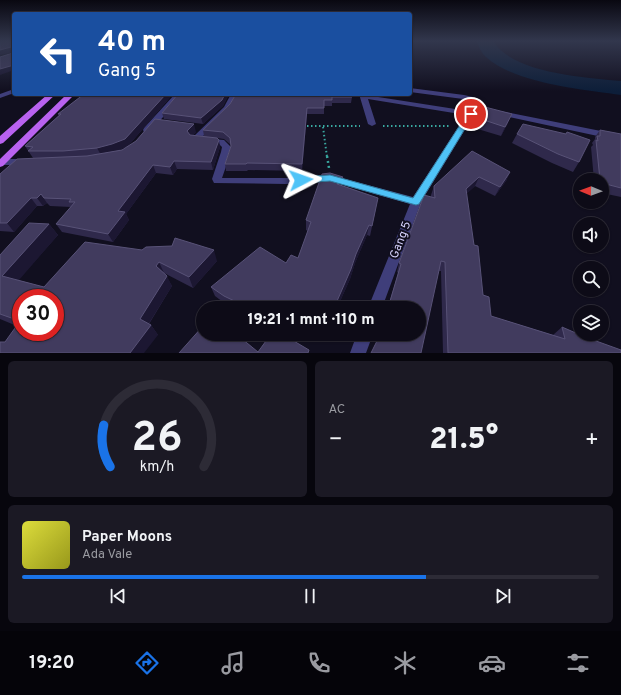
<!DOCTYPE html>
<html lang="id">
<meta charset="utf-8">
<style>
body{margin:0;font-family:Overpass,sans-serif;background:#1b1924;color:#f1f3f6;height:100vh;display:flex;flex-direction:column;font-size:15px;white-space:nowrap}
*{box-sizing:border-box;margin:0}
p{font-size:13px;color:#9a9ba1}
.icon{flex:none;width:22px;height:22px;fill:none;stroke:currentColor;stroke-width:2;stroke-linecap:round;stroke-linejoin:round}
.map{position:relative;height:353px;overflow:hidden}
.details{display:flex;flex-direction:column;gap:8px;padding:8px;background:#07060d;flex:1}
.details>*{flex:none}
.guide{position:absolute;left:12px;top:12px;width:400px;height:84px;border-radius:4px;box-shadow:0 1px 3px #0004,0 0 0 1px #2d2b36;background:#1a4fa0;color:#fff;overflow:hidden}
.needle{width:26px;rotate:271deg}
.controls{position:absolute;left:573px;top:173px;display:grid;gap:8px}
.controls a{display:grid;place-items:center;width:36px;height:36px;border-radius:50%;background:#0d0b17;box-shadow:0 1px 3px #0004,0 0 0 1px #2d2b36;font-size:20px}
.speed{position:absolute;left:12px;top:289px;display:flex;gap:8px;font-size:20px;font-weight:700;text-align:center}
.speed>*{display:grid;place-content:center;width:52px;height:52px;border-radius:50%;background:#0d0b17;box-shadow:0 1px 3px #0004,0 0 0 1px #2d2b36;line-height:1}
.speed .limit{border:6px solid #d22;background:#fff;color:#111}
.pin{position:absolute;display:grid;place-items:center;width:34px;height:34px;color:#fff;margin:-17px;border:2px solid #fff;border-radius:50%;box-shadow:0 1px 4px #0007}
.me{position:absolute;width:44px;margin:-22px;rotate:86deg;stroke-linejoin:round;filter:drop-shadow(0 0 3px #0008)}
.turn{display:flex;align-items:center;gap:14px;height:84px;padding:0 20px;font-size:18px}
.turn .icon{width:52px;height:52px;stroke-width:2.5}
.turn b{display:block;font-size:28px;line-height:34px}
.big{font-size:30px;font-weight:800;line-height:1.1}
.details .tile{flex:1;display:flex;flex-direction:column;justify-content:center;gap:6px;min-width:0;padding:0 14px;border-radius:6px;background:#1b1924}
.details .dial{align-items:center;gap:0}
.dial svg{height:104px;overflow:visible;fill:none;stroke:#2d2b36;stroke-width:7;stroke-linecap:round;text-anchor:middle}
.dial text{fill:#f1f3f6;stroke:none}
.song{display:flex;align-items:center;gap:12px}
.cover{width:48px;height:48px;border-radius:6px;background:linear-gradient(135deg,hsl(60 70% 55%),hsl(60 70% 35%))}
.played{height:4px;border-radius:2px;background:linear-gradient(90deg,#1a73e8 70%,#2d2b36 70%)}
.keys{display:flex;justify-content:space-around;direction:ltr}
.heat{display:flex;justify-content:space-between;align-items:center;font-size:22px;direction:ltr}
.details .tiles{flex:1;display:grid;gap:8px;grid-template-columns:1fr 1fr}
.tile:last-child{grid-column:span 2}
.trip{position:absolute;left:196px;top:301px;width:230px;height:40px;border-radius:20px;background:#0d0b17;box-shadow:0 1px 3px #0004,0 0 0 1px #2d2b36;font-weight:800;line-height:40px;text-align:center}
.tab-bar{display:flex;height:64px;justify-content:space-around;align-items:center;background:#050409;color:#9a9ba1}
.tab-bar .icon{width:28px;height:28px}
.tab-bar .selected{color:#1a73e8}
.tab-bar b{font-size:18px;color:#f1f3f6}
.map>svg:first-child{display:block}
</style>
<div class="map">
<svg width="621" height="353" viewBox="0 0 621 353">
<rect width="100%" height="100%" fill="#110f1f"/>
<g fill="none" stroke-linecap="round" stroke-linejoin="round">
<!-- river -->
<path fill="#0d1e39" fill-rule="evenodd" d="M476,41H493C514,74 585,77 621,81V95C583,90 514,83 486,57C481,53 479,46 476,41Z"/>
<!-- path-far1 -->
<path stroke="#39a79f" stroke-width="2" stroke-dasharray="1.5 2.5" stroke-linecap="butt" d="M303,126H360
M383,126H450
M323,127L327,157"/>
<!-- path -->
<path stroke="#39a79f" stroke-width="2.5" stroke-dasharray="2 3" stroke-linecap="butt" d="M327,156L329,168"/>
<!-- minor -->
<path fill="#3f3e7a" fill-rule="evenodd" d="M410,88L464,95L473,97L480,105L421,202L382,308H368L410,204L330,181L286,184L214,183L212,179L221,152L222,147L219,144L197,143L191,139L224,107L231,94H239L230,110L201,138L224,140L230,146L231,152L222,178H286L330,175L413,197L466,115L368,99L376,124L372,126L368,124L359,94L468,111L472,105L467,101L463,99L410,92Z
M14,89V93L0,98V94Z
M175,94H183L150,132H144L143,130L144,128Z
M497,111H500L621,135V141L500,115H497Z
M0,159H26L31,162L26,165H1Z
M357,334H373L366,353H350Z"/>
<!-- primary -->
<path fill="#b962f0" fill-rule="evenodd" d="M48,94H56L3,143L0,144V136Z
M67,94H75L3,166L0,167V159Z"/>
</g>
<!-- wall -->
<path fill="#2f294b" d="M81,94H173L128,146L116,151L196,132L193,135L204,136L203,130L230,104L236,94L352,97L351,103H332V106H324V114H307L302,171L248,170L247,171H226L225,164L231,145L224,139L217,138L220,147L213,170L177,169L173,175L156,173L126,214L129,220L113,242L62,232L56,224L71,207L50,206L47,203L43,206H37L14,232L0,231V174L50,158H33L25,146L59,115L58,114L82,96Z
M178,94H229L223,106L203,124L164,119L162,113Z
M475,117L508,123L501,136L471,127Z
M600,130L621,134V197L602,193V180H594L591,147L593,145L592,143L595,139V137Z
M517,134L579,162L573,172L552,163L512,143Z
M510,172L506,181L495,196L475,186L466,194L474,245L483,295L491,316L553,335L562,327L621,353H443L441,271H439L379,337L398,273L397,272L399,263L431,197V195L434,186Z
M343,177L342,186L376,208L370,236L367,235L355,263L350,279L337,308H233L227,305L215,296L211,287L286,263L298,258L308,231L306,230V220Z
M49,224L58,235L18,280L44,287L142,250L217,261L193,288L164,273L172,286L149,324L151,325L158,335L5,342L17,326L0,319V255Z"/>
<!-- shaded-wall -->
<path fill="#1c1732" d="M11,47L14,52L0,55V50Z
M14,65V70L0,75V69Z
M166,94H173L128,146L116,151L101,155L97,148Z
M225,94H229L223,106L203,124L201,118Z
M307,108V114L302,171V164Z
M512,114L508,123L501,136L505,127Z
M194,124L196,132L190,139L187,131Z
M219,140L220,147L213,170L211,162Z
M174,161L177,169L173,175L170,167Z
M153,165L156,173L126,214L129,220L113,242L108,234L118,211Z
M510,172L506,181L495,196L500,187Z
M343,177L342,186L337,184Z
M479,177L475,186L462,198L466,189Z
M41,194L47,203L43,206L37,198Z
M31,198L37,206L14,232L7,223Z
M49,224L58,235L13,287L2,276Z
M369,225L367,235L355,263L350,279L337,308H334L356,254Z
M214,250L217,261L193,288L189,277Z
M159,262L164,273L156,266Z
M167,276L172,286L146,328L140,319Z
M151,325L158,335L144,353H130Z"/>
<!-- building -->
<path fill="#413b5e" stroke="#585277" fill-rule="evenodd" d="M0,41H14V65L0,69V57L13,53V49L11,47L0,50Z
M84,94H166L125,139L112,144L97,148L63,151H28L33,147L25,146L61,114H58Z
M178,94H225L222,100L201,118L162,113Z
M236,94H351L352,97H332V100H324V108H307L302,164L247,163L246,164H225L231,146L230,138L223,132L203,130L230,104Z
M481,106L512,114L505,127L475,117Z
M155,119L194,124L187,131L190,135L217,138L219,140L211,162L174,161L170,167L153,165L118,211L125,212L108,234L56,224L75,202H69L71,199L44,198L41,194L37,198H31L7,223H0V174L17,159L87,156L122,150L136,141Z
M523,124L566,134L567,132L590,140L579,162L558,154L517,134Z
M600,130L621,134V188L602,183V180H600L596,140L598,141L597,136H600Z
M472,151L510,172L500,187L479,177L466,189L474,245L478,246L483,295L489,297L491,316L565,339L562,327L585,337L621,350V353H448L445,262L441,261L421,353H371L379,337L380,334H419V308H388L401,264L399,263L424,195L435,198L434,186Z
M330,173L343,177L337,184L378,198L372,226L369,225L356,254L351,269L334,308H300L293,305L291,308H249L224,296L211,287L260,247L286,263L291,255L298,258L311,222L306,220L322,174Z
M29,223L49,224L2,276L44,287L85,242L142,250L146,247L172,246L175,238L214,250L189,277L159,262L156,266L167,276L140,319L151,325L130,353H0V342H5L20,321L0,314V255ZM21,298H55V332H21Z
M203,326V334H236L258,352L271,334H282L309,350L308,353H179Z"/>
<!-- sky -->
<linearGradient id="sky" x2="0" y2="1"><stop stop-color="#090811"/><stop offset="0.45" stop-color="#32374d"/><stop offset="1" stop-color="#32374d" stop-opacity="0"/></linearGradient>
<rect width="621" height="91" fill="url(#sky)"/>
<!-- route -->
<path fill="#4fc3f7" stroke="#337fa1" d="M471,111L474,114L419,204L416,205L330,181L301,183L296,180L301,177L330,175L413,198L467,114Z"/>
<g text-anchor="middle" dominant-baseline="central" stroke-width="4" stroke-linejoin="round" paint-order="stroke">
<!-- street labels -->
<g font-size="12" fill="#d5d1fb" stroke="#110f1f">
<text transform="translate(401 240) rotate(-69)">Gang 5</text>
</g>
</g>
</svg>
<div class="controls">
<a><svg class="needle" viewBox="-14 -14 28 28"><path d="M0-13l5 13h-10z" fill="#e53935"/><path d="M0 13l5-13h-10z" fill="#9a9ba1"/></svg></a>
<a><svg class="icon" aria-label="sound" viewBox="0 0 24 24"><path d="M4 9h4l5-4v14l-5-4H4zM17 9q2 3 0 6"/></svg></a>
<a><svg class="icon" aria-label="search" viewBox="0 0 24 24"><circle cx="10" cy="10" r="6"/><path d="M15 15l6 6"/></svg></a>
<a><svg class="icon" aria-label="layers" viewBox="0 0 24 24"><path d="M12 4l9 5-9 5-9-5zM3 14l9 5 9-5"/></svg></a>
</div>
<div class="speed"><div class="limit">30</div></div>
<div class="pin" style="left:471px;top:114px;background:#d93025"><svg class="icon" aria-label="arrive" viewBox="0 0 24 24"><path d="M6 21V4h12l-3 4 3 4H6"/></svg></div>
<svg class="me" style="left:301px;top:180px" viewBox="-20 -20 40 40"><path d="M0-17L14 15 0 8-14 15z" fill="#4fc3f7" stroke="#fff" stroke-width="4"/></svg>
<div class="trip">19:21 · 1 mnt · 110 m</div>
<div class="guide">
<div class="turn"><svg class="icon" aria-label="left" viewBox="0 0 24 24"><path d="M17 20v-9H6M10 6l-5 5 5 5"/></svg><div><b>40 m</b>Gang 5</div></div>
</div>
</div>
<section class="details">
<div class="tiles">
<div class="tile dial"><svg viewBox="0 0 100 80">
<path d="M14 69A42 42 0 1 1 86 69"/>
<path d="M14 69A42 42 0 0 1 9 37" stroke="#1a73e8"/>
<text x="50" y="56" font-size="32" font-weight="700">26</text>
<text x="50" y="72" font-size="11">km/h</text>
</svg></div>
<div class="tile"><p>AC</p>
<div class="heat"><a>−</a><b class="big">21.5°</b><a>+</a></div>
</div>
<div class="tile">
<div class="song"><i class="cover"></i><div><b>Paper Moons</b><p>Ada Vale</p></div></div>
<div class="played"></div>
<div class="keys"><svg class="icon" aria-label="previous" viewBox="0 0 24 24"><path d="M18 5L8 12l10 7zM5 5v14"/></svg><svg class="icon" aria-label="pause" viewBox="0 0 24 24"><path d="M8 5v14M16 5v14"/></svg><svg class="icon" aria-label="next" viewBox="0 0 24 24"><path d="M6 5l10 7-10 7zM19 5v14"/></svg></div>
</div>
</div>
</section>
<nav class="tab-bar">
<b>19:20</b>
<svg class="icon selected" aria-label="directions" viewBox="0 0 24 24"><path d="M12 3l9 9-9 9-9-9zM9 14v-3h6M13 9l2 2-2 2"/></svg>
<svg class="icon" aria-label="music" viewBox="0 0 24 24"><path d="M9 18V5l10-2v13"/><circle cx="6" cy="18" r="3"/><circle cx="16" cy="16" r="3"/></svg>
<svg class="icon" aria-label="phone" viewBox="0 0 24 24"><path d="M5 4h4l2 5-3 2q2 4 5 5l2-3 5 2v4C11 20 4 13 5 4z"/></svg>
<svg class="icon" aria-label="climate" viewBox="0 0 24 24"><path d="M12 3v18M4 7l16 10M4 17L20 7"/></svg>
<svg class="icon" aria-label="car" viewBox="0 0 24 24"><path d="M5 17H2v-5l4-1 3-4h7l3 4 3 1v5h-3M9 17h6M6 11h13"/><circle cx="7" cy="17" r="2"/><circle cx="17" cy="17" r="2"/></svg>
<svg class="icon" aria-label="filters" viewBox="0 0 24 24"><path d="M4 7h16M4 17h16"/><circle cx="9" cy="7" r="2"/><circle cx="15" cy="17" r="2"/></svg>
</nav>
